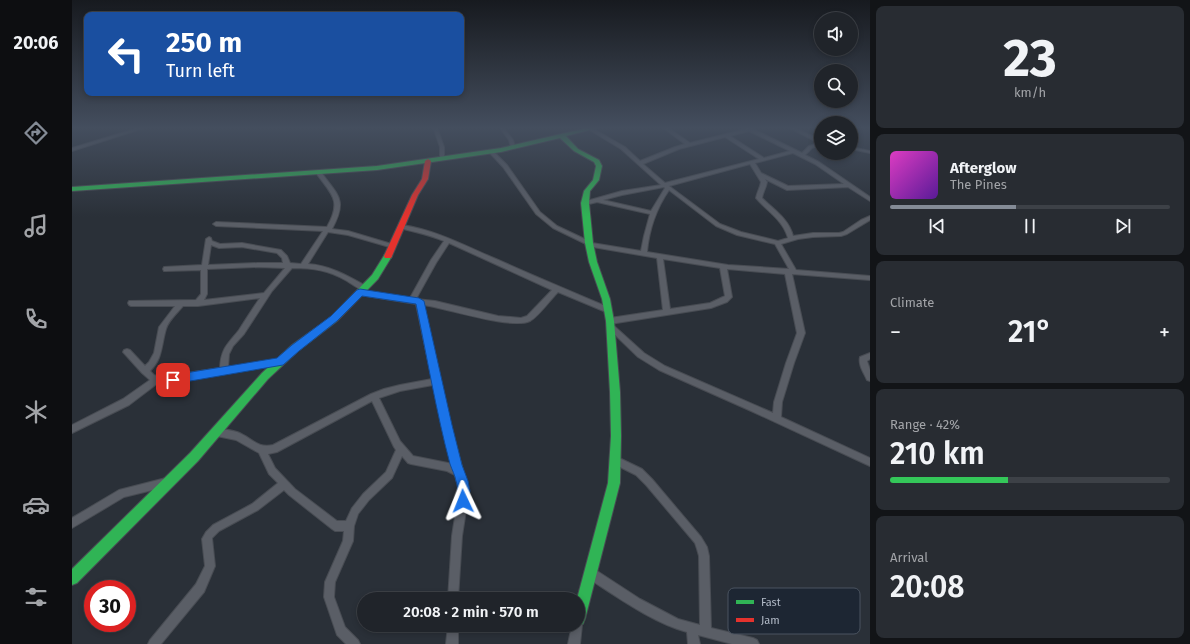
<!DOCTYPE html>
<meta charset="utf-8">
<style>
body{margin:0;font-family:"Fira Sans",sans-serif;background:#282c32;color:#f1f3f6;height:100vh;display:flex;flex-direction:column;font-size:15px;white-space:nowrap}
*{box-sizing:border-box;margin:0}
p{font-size:13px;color:#a2a4a8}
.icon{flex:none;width:22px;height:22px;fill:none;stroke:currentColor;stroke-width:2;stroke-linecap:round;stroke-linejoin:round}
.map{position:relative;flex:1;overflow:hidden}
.sheet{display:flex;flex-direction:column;gap:6px;padding:6px;background:#121417;width:320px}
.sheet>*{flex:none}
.hud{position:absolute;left:12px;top:12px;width:380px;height:84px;border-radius:8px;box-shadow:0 2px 6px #0003,0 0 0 1px #3d4147;background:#1a4fa0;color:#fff;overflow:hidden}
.tools{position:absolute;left:742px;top:12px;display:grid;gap:8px}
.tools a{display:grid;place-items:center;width:44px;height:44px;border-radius:50%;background:#20242a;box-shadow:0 2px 6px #0003,0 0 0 1px #3d4147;font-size:20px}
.speed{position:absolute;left:12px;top:580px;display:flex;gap:8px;font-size:20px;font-weight:700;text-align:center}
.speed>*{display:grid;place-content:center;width:52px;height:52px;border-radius:50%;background:#20242a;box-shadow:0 2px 6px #0003,0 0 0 1px #3d4147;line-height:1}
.speed .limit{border:6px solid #d22;background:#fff;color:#111}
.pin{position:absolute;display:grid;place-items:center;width:34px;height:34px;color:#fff;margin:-17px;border-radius:8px;box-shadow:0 2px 6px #0006}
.me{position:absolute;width:44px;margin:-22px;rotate:358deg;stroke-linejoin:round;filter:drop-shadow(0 0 3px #0008)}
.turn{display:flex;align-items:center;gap:14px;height:84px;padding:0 16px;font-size:18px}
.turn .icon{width:52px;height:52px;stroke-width:2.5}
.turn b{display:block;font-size:28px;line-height:34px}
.big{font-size:30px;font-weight:600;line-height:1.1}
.sheet .tile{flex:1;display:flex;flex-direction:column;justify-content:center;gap:6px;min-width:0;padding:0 14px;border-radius:8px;background:#282c32}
.sheet .dial{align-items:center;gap:0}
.dial b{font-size:52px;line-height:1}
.song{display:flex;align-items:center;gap:12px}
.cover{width:48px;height:48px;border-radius:6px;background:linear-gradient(135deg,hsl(310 70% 55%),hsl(270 70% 35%))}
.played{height:4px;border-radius:2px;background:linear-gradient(90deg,#848b96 45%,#3d4147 45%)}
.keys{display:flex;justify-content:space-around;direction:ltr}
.heat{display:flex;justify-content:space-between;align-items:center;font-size:22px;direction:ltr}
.charge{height:6px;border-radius:3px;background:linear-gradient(90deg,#34c759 42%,#3d4147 0)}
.trip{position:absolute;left:285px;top:592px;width:228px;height:40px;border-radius:20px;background:#20242a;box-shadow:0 2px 6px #0003,0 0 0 1px #3d4147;font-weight:600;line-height:40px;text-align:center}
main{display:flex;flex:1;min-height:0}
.menu{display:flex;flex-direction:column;width:72px;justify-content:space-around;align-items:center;background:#0d0e11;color:#a2a4a8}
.menu .icon{width:28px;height:28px}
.menu .current{color:#848b96}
.menu b{font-size:18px;color:#f1f3f6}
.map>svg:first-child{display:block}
</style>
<main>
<nav class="menu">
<b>20:06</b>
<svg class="icon current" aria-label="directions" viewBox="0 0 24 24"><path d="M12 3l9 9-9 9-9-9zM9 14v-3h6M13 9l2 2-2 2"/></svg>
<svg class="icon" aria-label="music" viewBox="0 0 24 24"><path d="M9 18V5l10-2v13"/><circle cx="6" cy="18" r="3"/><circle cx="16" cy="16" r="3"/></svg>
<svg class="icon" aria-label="phone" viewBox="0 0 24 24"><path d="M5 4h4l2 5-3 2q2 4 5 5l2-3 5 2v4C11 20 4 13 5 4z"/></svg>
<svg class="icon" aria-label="climate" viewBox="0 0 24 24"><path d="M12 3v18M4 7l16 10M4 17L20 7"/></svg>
<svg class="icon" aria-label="car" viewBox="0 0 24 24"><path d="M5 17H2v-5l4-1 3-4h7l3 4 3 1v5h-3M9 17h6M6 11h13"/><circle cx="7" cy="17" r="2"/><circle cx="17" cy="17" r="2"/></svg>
<svg class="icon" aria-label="filters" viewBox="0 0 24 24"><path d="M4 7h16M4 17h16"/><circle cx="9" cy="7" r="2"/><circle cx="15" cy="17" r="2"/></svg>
</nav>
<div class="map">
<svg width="798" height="644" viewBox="0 0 798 644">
<rect width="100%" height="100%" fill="#2a3038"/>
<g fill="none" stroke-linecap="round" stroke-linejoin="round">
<!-- street casing -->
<g stroke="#484c53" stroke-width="2">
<path id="street" d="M69,127H75L0,151V148Z
M260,127H277C273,129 263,129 260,127Z
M361,127H365L372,147V160L368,159V147Z
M427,127H431L441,140L443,147V148H439L437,140Z
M590,127H595L618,143L674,129L672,127H677L730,153L737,146L747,143L716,127H721L749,140V145L740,148L733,155L747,162L798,197V201L776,187L715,190L693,179L695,182C694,188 691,192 690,198C702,210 717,219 721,236L741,233H767L771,232L789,220L798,216V220L775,234L769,236L741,237L726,239L709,244L724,270L798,276V280L720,274L733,333L722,363L710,402L709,417L798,458V466L677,410L587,370L566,357L535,327L537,325H541L572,353L593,366L701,413L702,402L714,363L725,333L713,274L655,269L660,297L655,302L639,308L538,324L536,323L535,321L536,319L538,318L591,310L585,258L515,246L514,244L481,228L464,214L431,167L416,151L420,150L435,165L468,212L485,226L519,242L520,243L569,251L572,236L578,214L525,202L513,205L510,203L511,202L550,191L589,185L549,149L516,129L520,128L553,147L568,161L603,147L613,144ZM677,131L718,151L692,158L658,136ZM653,137L687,159L593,183L571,164L607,149ZM721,153L743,164L772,184L716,186L689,173L683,163ZM678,164L689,182C688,188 685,192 684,198C696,212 711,220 716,238L706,241L669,232L648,224L597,186ZM592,187L593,188L579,211L531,200L550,195ZM597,190L644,226L665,235L703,244L717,269L656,265L575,252C577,230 584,209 597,190ZM591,259L648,268L653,296L638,303L598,309Z
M779,147L798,151V153L779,149Z
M247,171L249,172C266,196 276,199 260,229L276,231L323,245L324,246L321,248L276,235L256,232L236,264C257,265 276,276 294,286L295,288L294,290C288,291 280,284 275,281C256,270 241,268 220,268L200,291L172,334L161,346L157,354L156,367L208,359L211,360L212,362L211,364L101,382L86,383L57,405L0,433V425L51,399L78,380L70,373L51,352L52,350L55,349L58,350L73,366L77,362L82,353L87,327L103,306H59L57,305L56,303L57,301L124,300L129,294V270L94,271H92L91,269L92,267L130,265L134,239L137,237L139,238L140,241L148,244L170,243L209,250L215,256L218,263L229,264L251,231L144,226L141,224L144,222L255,227C270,200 260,195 244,173ZM139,245L147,248L170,247L205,253L210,258L211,263H186L136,265ZM186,267L213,268L192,293L132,300L135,294V269ZM188,298C181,308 174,319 167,330C156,344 149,348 148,368L88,377L82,375L78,371C91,358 89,346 94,329C96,321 105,313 111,306H126Z
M330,225C364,230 393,246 424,259C462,276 500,292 538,308L539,310L538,312H534L486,292C479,299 466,317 458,321C439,330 374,308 351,305L378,425L397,491L390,536L386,599H376L380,536L387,491L383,475L375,471L339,464L336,463L330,456L320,478L297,500L286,514L282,526L281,541L263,582L262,597L273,627L286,640L288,644H274L265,635L252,597L253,582L271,541L272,531H263L260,529L217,495L212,490L186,510L147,531L140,538L143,566L132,592L89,644H76L78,640L124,584L133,566L130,539L134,532L141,525L180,504L206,483L197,474L187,453L164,440L140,435L139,432L140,429L143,428C150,429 158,430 165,432C179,437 185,449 201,445L299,394L312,389L328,385L360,379L344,304L288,295L285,293L288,291L338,298L359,260L372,241C358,235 343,232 328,228L327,227ZM377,243L480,290L455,316L449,318L426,316L363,301L344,299L364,263ZM361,385L370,425L380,464L376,463L341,456L328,441L307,398L328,391ZM300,401L322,447L324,450L314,472L291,494L280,508L274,521H265L223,489L203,468L196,454L205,452Z
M798,353V359L795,361L798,370V381L795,380C792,373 786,365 788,357Z
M543,456L570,469L580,479L629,537L635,547L637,556L639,628L681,638L685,640L687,644H660L626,635L628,644H616L615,632C581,623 544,596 514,577L513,573L514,569L518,568L522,569L568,599L606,619L628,625L627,556L625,549L623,543L574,485L564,475L540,463L539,460L540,457Z
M94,478L97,480L99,483L97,486L52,497L0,528V518L47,490Z
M506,620L509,621L510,625L508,644H496L500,625H506Z
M376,625H386V644H374Z"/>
</g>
<!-- fast casing -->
<g stroke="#484c53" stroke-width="2">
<path id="fast" d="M519,127H529L494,136L506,149L527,160L530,166L527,180L518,191L517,203L521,243L525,262L538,299L542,321L548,392L549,436L548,483L513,619L511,624L506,626L504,625H506V599H505L536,483L539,436L538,392L534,321L530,299L517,262L513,243L509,203L512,191L521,180L524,166L522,162L502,151L488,138L429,152L305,170L0,191V187L305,166L429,148Z
M316,253L320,256L306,279L265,321L226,351L196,379L126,461L5,583L0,585V569L118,453L190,373L220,345L259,317L300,275L313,254Z"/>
</g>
<!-- jam casing -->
<g stroke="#484c53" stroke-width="2">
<path id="jam" d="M356,159L359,161L356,179L346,195L320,256L319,258H313L312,256L340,195L350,179L353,161Z"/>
</g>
<!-- street -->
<use href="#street" fill="#5a5e66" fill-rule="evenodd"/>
<!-- fast -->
<use href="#fast" fill="#30b455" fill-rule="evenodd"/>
<!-- jam -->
<use href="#jam" fill="#e5322d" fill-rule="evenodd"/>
</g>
<!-- sky -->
<linearGradient id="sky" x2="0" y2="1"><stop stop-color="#171a1f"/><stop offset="0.59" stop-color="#444e5e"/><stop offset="1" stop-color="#444e5e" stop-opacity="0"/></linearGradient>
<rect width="798" height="217" fill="url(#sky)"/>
<!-- route -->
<path fill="#1a73e8" stroke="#114b97" d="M288,289L347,298L352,301L380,425L390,465L396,481L398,491L395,505L391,507L387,505C384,498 387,489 384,481C383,475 380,470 378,464C364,411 355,357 344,304L290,296L265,321L227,351L211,365L101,384L97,383L96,380L97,376L101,375L205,358L220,345L259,316L285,290Z"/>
<!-- legend -->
<rect x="656" y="588" width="132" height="46" rx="6" fill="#1d2633" stroke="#4a5360" stroke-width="1"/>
<rect x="664" y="600" width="18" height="4" fill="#30b455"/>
<rect x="664" y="618" width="18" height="4" fill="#e5322d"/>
<g font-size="11" fill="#b4bcc9">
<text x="689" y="606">Fast</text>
<text x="689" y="624">Jam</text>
</g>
</svg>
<div class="tools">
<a><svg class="icon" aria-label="sound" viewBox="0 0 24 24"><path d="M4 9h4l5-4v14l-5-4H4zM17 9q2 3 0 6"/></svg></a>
<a><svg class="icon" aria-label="search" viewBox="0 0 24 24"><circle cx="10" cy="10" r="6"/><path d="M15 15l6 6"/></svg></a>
<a><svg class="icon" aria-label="layers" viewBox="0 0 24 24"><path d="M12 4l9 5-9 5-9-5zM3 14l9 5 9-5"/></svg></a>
</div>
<div class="speed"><div class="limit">30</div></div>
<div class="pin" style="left:101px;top:380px;background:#d93025"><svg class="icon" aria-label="arrive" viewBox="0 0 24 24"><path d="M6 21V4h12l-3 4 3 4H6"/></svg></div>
<svg class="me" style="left:391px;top:501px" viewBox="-20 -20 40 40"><path d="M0-17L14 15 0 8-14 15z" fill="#1a73e8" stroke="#fff" stroke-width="4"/></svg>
<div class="trip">20:08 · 2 min · 570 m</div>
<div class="hud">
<div class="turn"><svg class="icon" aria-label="left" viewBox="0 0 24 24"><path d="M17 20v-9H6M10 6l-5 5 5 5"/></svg><div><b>250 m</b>Turn left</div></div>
</div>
</div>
<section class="sheet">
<div class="tile dial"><b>23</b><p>km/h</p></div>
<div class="tile">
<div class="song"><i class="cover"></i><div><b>Afterglow</b><p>The Pines</p></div></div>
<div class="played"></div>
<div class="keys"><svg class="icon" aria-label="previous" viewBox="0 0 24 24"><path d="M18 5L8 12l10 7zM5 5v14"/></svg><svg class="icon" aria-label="pause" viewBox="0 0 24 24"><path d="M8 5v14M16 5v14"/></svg><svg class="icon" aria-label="next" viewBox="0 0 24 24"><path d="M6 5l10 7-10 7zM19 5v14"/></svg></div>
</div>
<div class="tile"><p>Climate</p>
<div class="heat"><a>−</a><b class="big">21°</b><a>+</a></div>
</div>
<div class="tile"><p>Range · 42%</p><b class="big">210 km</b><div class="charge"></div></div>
<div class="tile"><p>Arrival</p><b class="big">20:08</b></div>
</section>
</main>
